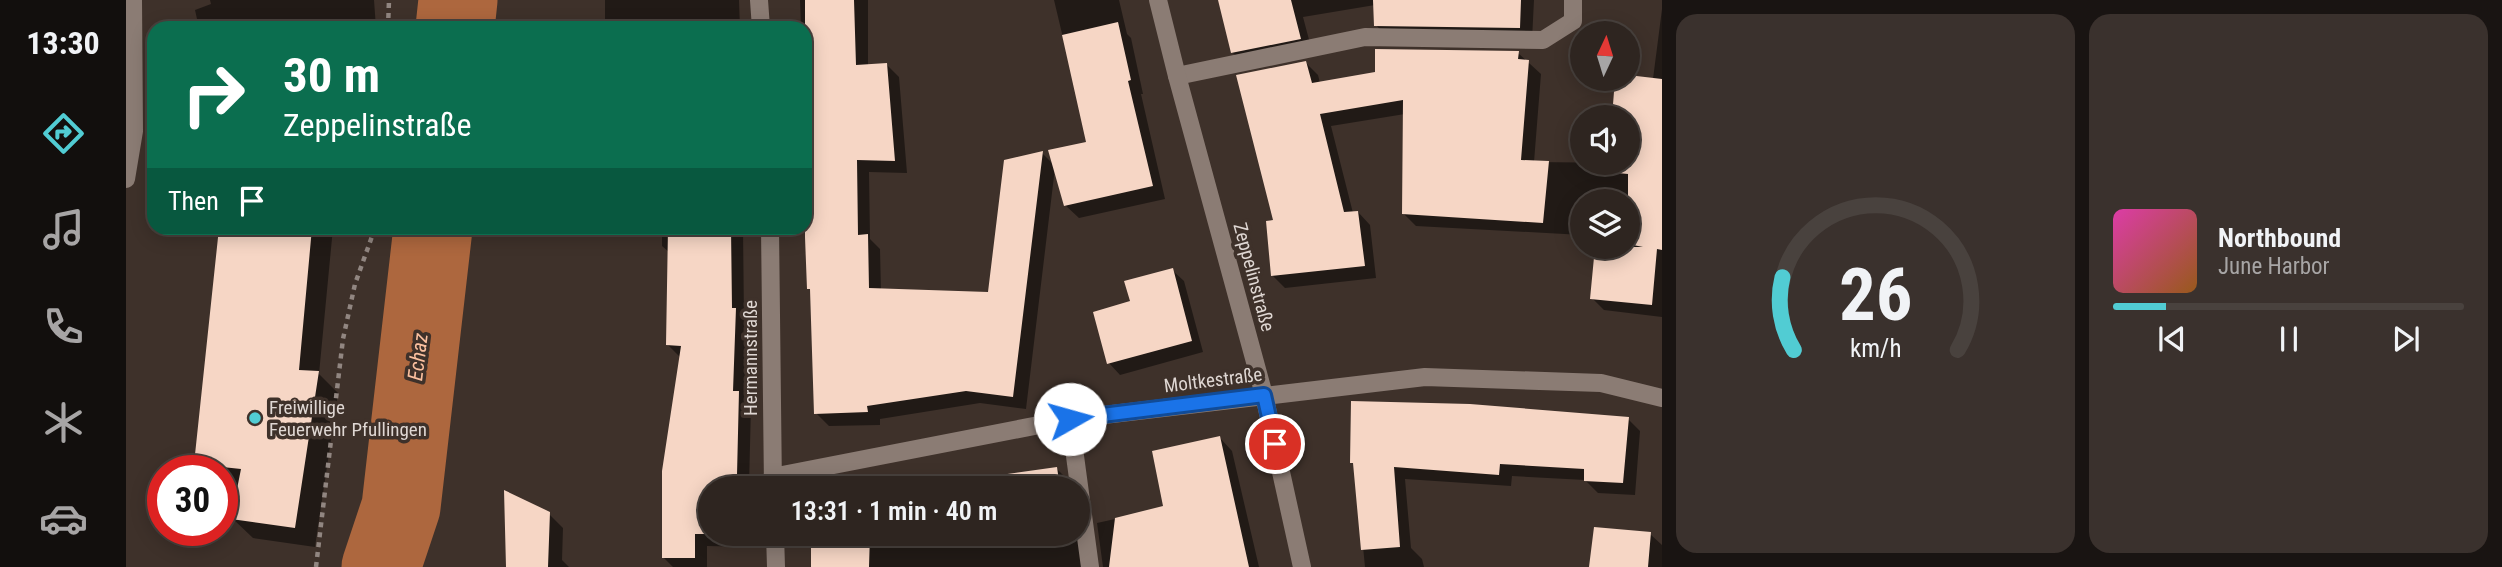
<!DOCTYPE html>
<meta charset="utf-8">
<style>
body{margin:0;font-family:"Roboto Condensed",sans-serif;background:#3a312d;color:#f1f3f6;height:100vh;display:flex;flex-direction:column;font-size:26px;white-space:nowrap}
*{box-sizing:border-box;margin:0}
p{font-size:23px;color:#a7a5a5}
.icon{flex:none;width:38px;height:38px;fill:none;stroke:currentColor;stroke-width:2;stroke-linecap:round;stroke-linejoin:round}
.map{position:relative;flex:1;overflow:hidden}
.details{display:flex;flex-direction:column;gap:14px;padding:14px;background:#191412;width:840px}
.details>*{flex:none}
.hud{position:absolute;left:21px;top:21px;width:665px;height:214px;border-radius:21px;box-shadow:0 4px 18px #0003,0 0 0 2px #49423e;background:#0b6e4f;color:#fff;overflow:hidden}
.needle{width:46px;rotate:4deg}
.controls{position:absolute;left:1444px;top:21px;display:grid;gap:14px}
.controls a{display:grid;place-items:center;width:70px;height:70px;border-radius:50%;background:#2e2520;box-shadow:0 4px 18px #0003,0 0 0 2px #49423e;font-size:35px}
.speed{position:absolute;left:21px;top:455px;display:flex;gap:14px;font-size:35px;font-weight:700;text-align:center}
.speed>*{display:grid;place-content:center;width:91px;height:91px;border-radius:50%;background:#2e2520;box-shadow:0 4px 18px #0003,0 0 0 2px #49423e;line-height:1}
.speed .limit{border:10px solid #d22;background:#fff;color:#111}
.pin{position:absolute;display:grid;place-items:center;width:60px;height:60px;color:#fff;margin:-30px;border:4px solid #fff;border-radius:50%;box-shadow:0 2px 7px #0007}
.me{position:absolute;width:77px;margin:-38px;rotate:83deg;stroke-linejoin:round;filter:drop-shadow(0 0 5px #0008)}
.turn{display:flex;align-items:center;gap:24px;height:147px;padding:0 21px;font-size:32px}
.turn .icon{width:91px;height:91px;stroke-width:2.5}
.turn b{display:block;font-size:49px;line-height:60px}
.then{display:flex;align-items:center;height:66px;padding:0 21px;background:#0003;gap:14px;font-size:26px}
.details .card{flex:1;display:flex;flex-direction:column;justify-content:center;gap:10px;min-width:0;padding:0 24px;border-radius:21px;background:#3a312d}
.details .dial{align-items:center;gap:0}
.dial svg{height:182px;overflow:visible;fill:none;stroke:#49423e;stroke-width:7;stroke-linecap:round;text-anchor:middle}
.dial text{fill:#f1f3f6;stroke:none}
.song{display:flex;align-items:center;gap:21px}
.cover{width:84px;height:84px;border-radius:10px;background:linear-gradient(135deg,hsl(320 70% 55%),hsl(30 70% 35%))}
.played{height:7px;border-radius:4px;background:linear-gradient(90deg,#51ccd3 15%,#49423e 15%)}
.keys{display:flex;justify-content:space-around;direction:ltr}
.details .tiles{flex:1;display:grid;gap:14px;grid-template-columns:repeat(2,1fr)}
.trip{position:absolute;left:572px;top:476px;width:392px;height:70px;border-radius:35px;background:#2e2520;box-shadow:0 4px 18px #0003,0 0 0 2px #49423e;font-weight:600;line-height:70px;text-align:center}
main{display:flex;flex:1;min-height:0}
.tab-bar{display:flex;flex-direction:column;width:126px;justify-content:space-around;align-items:center;background:#120f0d;color:#a7a5a5}
.tab-bar .icon{width:49px;height:49px}
.tab-bar .active{color:#51ccd3}
.tab-bar b{font-size:32px;color:#f1f3f6}
.map>svg:first-child{display:block}
</style>
<main>
<nav class="tab-bar">
<b>13:30</b>
<svg class="icon active" aria-label="directions" viewBox="0 0 24 24"><path d="M12 3l9 9-9 9-9-9zM9 14v-3h6M13 9l2 2-2 2"/></svg>
<svg class="icon" aria-label="music" viewBox="0 0 24 24"><path d="M9 18V5l10-2v13"/><circle cx="6" cy="18" r="3"/><circle cx="16" cy="16" r="3"/></svg>
<svg class="icon" aria-label="phone" viewBox="0 0 24 24"><path d="M5 4h4l2 5-3 2q2 4 5 5l2-3 5 2v4C11 20 4 13 5 4z"/></svg>
<svg class="icon" aria-label="climate" viewBox="0 0 24 24"><path d="M12 3v18M4 7l16 10M4 17L20 7"/></svg>
<svg class="icon" aria-label="car" viewBox="0 0 24 24"><path d="M5 17H2v-5l4-1 3-4h7l3 4 3 1v5h-3M9 17h6M6 11h13"/><circle cx="7" cy="17" r="2"/><circle cx="17" cy="17" r="2"/></svg>
</nav>
<div class="map">
<svg width="1536" height="567" viewBox="0 0 1536 567">
<rect width="100%" height="100%" fill="#3e312a"/>
<!-- shadow -->
<path fill="#0007" d="M84,0H248L250,28H73L69,10L85,4Z
M479,0H613L614,28H479Z
M674,0H742V66L761,65L773,77L781,173L743,172L744,239L754,249L755,291L864,294L916,153L928,165L962,143L928,0H993L1001,34L1005,38L1017,94H1015L1039,199L953,218L939,205L929,168L900,409L854,403L754,419V425L703,426L690,413L686,292L683,288L679,28H675Z
M1094,0H1408L1406,40L1262,38L1250,25L1249,5L1177,17L1186,51L1119,65L1106,52Z
M1536,9V317L1478,310L1466,298L1471,247H1502V201H1456V235L1290,226L1278,214L1279,114L1205,126L1227,213L1232,212L1244,225L1250,278L1159,288L1147,276L1149,221L1180,63L1192,75L1194,83L1392,53L1415,74L1408,162L1502,163V117H1487L1491,79H1527Z
M95,228H207L193,374L212,393L189,547L127,538L107,519L113,486L96,484V471H77L70,464Z
M536,228H617L618,319L622,323L620,400L625,406L623,486L626,488H584V534H627V547L581,546V567H547L537,557L555,358L542,345L544,253L536,246Z
M1046,270L1058,281L1077,352L994,375L983,363L1006,302Z
M1502,419L1514,431L1509,495L1472,493L1459,480L1386,476L1385,486L1279,479L1285,548L1296,559L1298,567H1239L1229,465L1226,462Z
M1094,438L1106,451L1133,567H977L971,523L1039,508Z
M931,469L943,481L944,488H842L841,481Z
M423,514L437,528L436,560L443,567H382Z
M687,534H951L963,567H687Z
M1524,534L1536,545V567H1465Z"/>
<g fill="none" stroke-linecap="round" stroke-linejoin="round">
<!-- river -->
<path stroke="#ad673e" stroke-width="79" d="M329,28L332,0
M255,567L275,507L307,228"/>
</g>
<!-- building -->
<path fill="#f6d6c5" d="M679,0H728L730,65L761,63L769,161L731,160L732,235L742,234L743,288L862,292L878,160L917,151L887,397L840,391L741,406L742,412L688,414L684,289H681L679,237Z
M1092,0H1165L1175,39L1105,53Z
M1247,0H1395L1394,28L1248,26Z
M992,22L1005,80L1002,81L1027,186L938,206L922,150L960,142L936,35Z
M1249,49L1393,51L1392,59L1403,60L1395,160L1423,161L1417,223L1276,214L1277,100L1194,114L1218,212L1232,211L1239,266L1145,276L1140,221L1147,220L1110,75L1180,61L1186,83L1249,72Z
M1502,75L1536,79V250L1531,249L1526,305L1464,299L1469,247H1517L1502,244V174L1481,172L1482,163H1502V117H1486L1489,79H1502Z
M93,228H186L173,370L193,371L169,528L105,519L115,469L68,464Z
M542,228H605L606,308H610L607,391H613L611,475H615V488H584V534H615H569V558H536V471L555,346L540,345Z
M1047,268L1066,341L981,364L967,312L1004,301L998,281Z
M1225,401L1344,404L1503,417L1497,483L1458,481V469L1374,464L1373,475L1268,467L1274,547L1235,550L1227,463H1224Z
M1094,436L1123,567H983L989,518L1037,506L1026,451Z
M931,467L934,488H841L839,480Z
M378,490L424,512L422,567H380Z
M1468,527L1525,532L1522,567H1463Z
M685,534H744L743,567H685Z
M847,534H914L848,543Z"/>
<g fill="none" stroke-linecap="round" stroke-linejoin="round">
<!-- path -->
<path stroke="#918681" stroke-width="4.5" stroke-dasharray="5 5" stroke-linecap="butt" d="M262,28L263,0
M190,567L217,339L229,284L249,228"/>
<!-- service -->
<path stroke="#8b7c74" stroke-width="18" d="M1051,76L1239,37L1417,40L1447,21V0"/>
<!-- minor -->
<path stroke="#8b7c74" stroke-width="18" d="M633,0L635,28
M1032,0L1051,76L1138,395L1176,567
M0,179L8,131L7,0
M644,228L647,488
M944,419L964,567
M646,477L944,419L1299,377L1475,383L1536,398
M649,534L650,567"/>
</g>
<g fill="none" stroke-linecap="round" stroke-linejoin="round">
<!-- route casing -->
<g stroke="#114b97" stroke-width="18">
<path id="route" d="M944,419L1138,395L1149,444"/>
</g>
<!-- route -->
<use href="#route" stroke="#1a73e8" stroke-width="12"/>
</g>
<!-- markers -->
<circle fill="#51ccd3" stroke="#3e312a" stroke-width="2.5" cx="129" cy="418" r="7"/>
<g text-anchor="middle" dominant-baseline="central" stroke-width="7" stroke-linejoin="round" paint-order="stroke">
<!-- street labels -->
<g font-size="19" fill="#dfd7d3" stroke="#3e312a">
<text transform="translate(1128 277) rotate(75)">Zeppelinstraße</text>
<text transform="translate(624 358) rotate(-90)">Hermannstraße</text>
<text transform="translate(1087 380) rotate(-7)">Moltkestraße</text>
</g>
<!-- poi labels -->
<g font-size="19" fill="#dfd7d3" stroke="#3e312a" text-anchor="start">
<text x="143" y="407">Freiwillige<tspan x="143" dy="22">Feuerwehr Pfullingen</tspan></text>
</g>
<!-- water labels -->
<g font-size="21" font-style="italic" fill="#fbc09f" stroke="#3e312a">
<text transform="translate(292 357) rotate(-83)">Echaz</text>
</g>
</g>
</svg>
<div class="controls">
<a><svg class="needle" viewBox="-14 -14 28 28"><path d="M0-13l5 13h-10z" fill="#e53935"/><path d="M0 13l5-13h-10z" fill="#a7a5a5"/></svg></a>
<a><svg class="icon" aria-label="sound" viewBox="0 0 24 24"><path d="M4 9h4l5-4v14l-5-4H4zM17 9q2 3 0 6"/></svg></a>
<a><svg class="icon" aria-label="layers" viewBox="0 0 24 24"><path d="M12 4l9 5-9 5-9-5zM3 14l9 5 9-5"/></svg></a>
</div>
<div class="speed"><div class="limit">30</div></div>
<div class="pin" style="left:1149px;top:444px;background:#d93025"><svg class="icon" aria-label="arrive" viewBox="0 0 24 24"><path d="M6 21V4h12l-3 4 3 4H6"/></svg></div>
<svg class="me" style="left:944px;top:419px" viewBox="-20 -20 40 40"><circle r="19" fill="#fff"/><path d="M0-13L10 11 0 6-10 11z" fill="#1a73e8"/></svg>
<div class="trip">13:31 · 1 min · 40 m</div>
<div class="hud">
<div class="turn"><svg class="icon" aria-label="right" viewBox="0 0 24 24"><path d="M7 20v-9h11M14 6l5 5-5 5"/></svg><div><b>30 m</b>Zeppelinstraße</div></div>
<div class="then">Then<svg class="icon" aria-label="arrive" viewBox="0 0 24 24"><path d="M6 21V4h12l-3 4 3 4H6"/></svg></div>
</div>
</div>
<section class="details">
<div class="tiles">
<div class="card dial"><svg viewBox="0 0 100 80">
<path d="M14 69A42 42 0 1 1 86 69"/>
<path d="M14 69A42 42 0 0 1 9 37" stroke="#51ccd3"/>
<text x="50" y="56" font-size="32" font-weight="700">26</text>
<text x="50" y="72" font-size="11">km/h</text>
</svg></div>
<div class="card">
<div class="song"><i class="cover"></i><div><b>Northbound</b><p>June Harbor</p></div></div>
<div class="played"></div>
<div class="keys"><svg class="icon" aria-label="previous" viewBox="0 0 24 24"><path d="M18 5L8 12l10 7zM5 5v14"/></svg><svg class="icon" aria-label="pause" viewBox="0 0 24 24"><path d="M8 5v14M16 5v14"/></svg><svg class="icon" aria-label="next" viewBox="0 0 24 24"><path d="M6 5l10 7-10 7zM19 5v14"/></svg></div>
</div>
</div>
</section>
</main>
